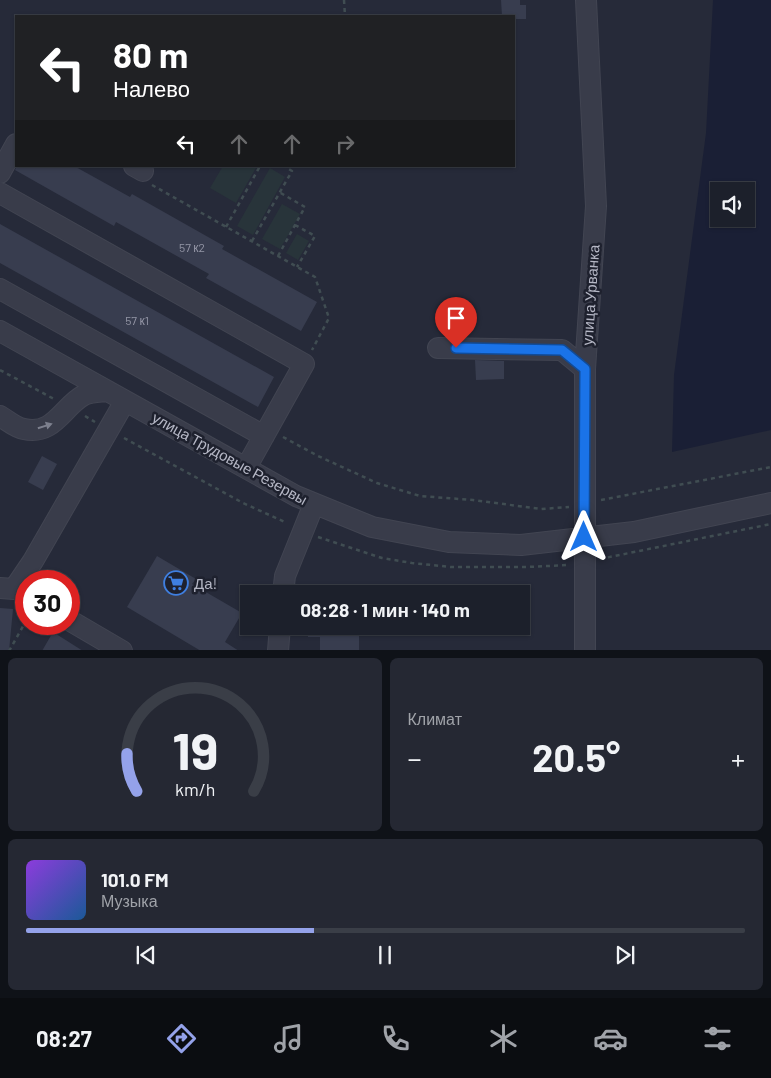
<!DOCTYPE html>
<html lang="ru">
<meta charset="utf-8">
<style>
body{margin:0;font-family:Barlow,sans-serif;background:#252833;color:#f1f3f6;height:100vh;display:flex;flex-direction:column;font-size:19px;white-space:nowrap}
*{box-sizing:border-box;margin:0}
p{font-size:16px;color:#a0a3a9}
.icon{flex:none;width:28px;height:28px;fill:none;stroke:currentColor;stroke-width:2;stroke-linecap:round;stroke-linejoin:round}
.map{position:relative;height:650px;overflow:hidden}
.drawer{display:flex;flex-direction:column;gap:8px;padding:8px;background:#0f1218;flex:1}
.drawer>*{flex:none}
.top-card{position:absolute;left:15px;top:15px;width:500px;height:152px;border-radius:0px;box-shadow:0 1px 4px #0004,0 0 0 1px #3a3e47;background:#202124;color:#fff;overflow:hidden}
.controls{position:absolute;left:710px;top:182px;display:grid;gap:10px}
.controls a{display:grid;place-items:center;width:45px;height:45px;border-radius:0px;background:#1c202b;box-shadow:0 1px 4px #0004,0 0 0 1px #3a3e47;font-size:25px}
.speed{position:absolute;left:15px;top:570px;display:flex;gap:10px;font-size:25px;font-weight:700;text-align:center}
.speed>*{display:grid;place-content:center;width:65px;height:65px;border-radius:50%;background:#1c202b;box-shadow:0 1px 4px #0004,0 0 0 1px #3a3e47;line-height:1}
.speed .limit{border:8px solid #d22;background:#fff;color:#111}
.pin{position:absolute;display:grid;place-items:center;width:42px;height:42px;color:#fff;margin:-51px -21px;border-radius:50% 50% 50% 0;rotate:-45deg;box-shadow:0 0 5px #0007}
.pin .icon{rotate:45deg}
.me{position:absolute;width:55px;margin:-28px;rotate:0deg;stroke-linejoin:round;filter:drop-shadow(0 0 4px #0008)}
.turn{display:flex;align-items:center;gap:18px;height:105px;padding:0 15px;font-size:22px}
.turn .icon{width:65px;height:65px;stroke-width:2.5}
.turn b{display:block;font-size:35px;line-height:42px}
.lanes{display:flex;align-items:center;height:48px;padding:0 15px;background:#0003;justify-content:center;gap:25px;direction:ltr}
.lanes .off{opacity:.35}
.big{font-size:38px;font-weight:700;line-height:1.1}
.drawer .card{flex:1;display:flex;flex-direction:column;justify-content:center;gap:8px;min-width:0;padding:0 18px;border-radius:8px;background:#252833}
.drawer .dial{align-items:center;gap:0}
.dial svg{height:130px;overflow:visible;fill:none;stroke:#3a3e47;stroke-width:7;stroke-linecap:round;text-anchor:middle}
.dial text{fill:#f1f3f6;stroke:none}
.song{display:flex;align-items:center;gap:15px}
.cover{width:60px;height:60px;border-radius:8px;background:linear-gradient(135deg,hsl(270 70% 55%),hsl(210 70% 35%))}
.played{height:5px;border-radius:2px;background:linear-gradient(90deg,#94a2ea 40%,#3a3e47 40%)}
.keys{display:flex;justify-content:space-around;direction:ltr}
.heat{display:flex;justify-content:space-between;align-items:center;font-size:28px;direction:ltr}
.drawer .tiles{flex:1;display:grid;gap:8px;grid-template-columns:1fr 1fr}
.card:last-child{grid-column:span 2}
.trip{position:absolute;left:240px;top:585px;width:290px;height:50px;border-radius:0px;background:#1c202b;box-shadow:0 1px 4px #0004,0 0 0 1px #3a3e47;font-weight:700;line-height:50px;text-align:center}
.tabs{display:flex;height:80px;justify-content:space-around;align-items:center;background:#0b0d11;color:#a0a3a9}
.tabs .icon{width:35px;height:35px}
.tabs .current{color:#94a2ea}
.tabs b{font-size:22px;color:#f1f3f6}
.map>svg:first-child{display:block}
</style>
<div class="map">
<svg width="771" height="651" viewBox="0 0 771 651">
<rect width="100%" height="100%" fill="#262a39"/>
<!-- green -->
<path fill="#28343a" d="M223,166H257L236,203L210,188Z
M270,168L285,177L253,235L237,226Z
M282,204L300,214L280,249L262,239Z
M297,234L309,241L298,260L286,253Z"/>
<!-- water -->
<path fill="#1a1f35" fill-rule="evenodd" d="M713,0H771V430L672,452L674,375L706,133ZM719,191H746V219H719Z"/>
<!-- building -->
<path fill="#383d4f" d="M501,0H520V5H526V19H514V16H502Z
M17,166H74L130,197L132,194L224,246L222,249L317,302L301,331L206,278L209,274L116,222L114,226L15,170Z
M0,224L274,377L258,407L0,263Z
M475,360L504,361V379L476,380Z
M42,456L57,464L43,490L28,482Z
M157,556L196,579L192,584L242,613L225,642L239,651H201L127,607Z
M0,608L13,609L9,651H0Z
M308,626H359V651H320V637H308Z
M53,632L83,651H42Z"/>
<g fill="none" stroke-linecap="round" stroke-linejoin="round">
<!-- minor casing -->
<g stroke="#424552" stroke-width="22">
<path id="minor" d="M134,166L143,171
M0,173L16,144
M0,193L304,364L246,468
M0,289L264,436
M0,331L296,496L372,527L449,542L521,545L634,532L771,503
M438,348L562,350L585,369
M0,416C7,420 16,428 24,429C54,436 63,406 84,395C91,392 99,392 107,391
M0,588L14,589L33,561L125,401
M283,594L285,576L314,504
M69,620L122,651
M278,651L280,626
M585,651V369L596,206L586,0"/>
</g>
<!-- path -->
<path stroke="#404d52" stroke-width="2.5" stroke-dasharray="4 4" stroke-linecap="butt" d="M344,0L345,16
M152,185L315,277L329,318L312,350
M295,225L315,236L297,267
M226,227L260,166
M252,241L292,171L284,166
M278,256L305,207L279,192
M0,370L54,399
M85,416L95,422
M283,437L318,456L377,483L420,496L473,500L541,509L569,507
M124,438L243,503L287,523
M601,500L771,467
M318,537L382,558L412,563L451,567H527L568,565
M600,559L771,524
M9,651L26,621"/>
<!-- minor -->
<use href="#minor" stroke="#393c4a" stroke-width="20"/>
</g>
<!-- one-way arrows -->
<defs><path id="oneway-solid" d="M-6-.8H1V-3.2L6.5 0L1 3.2V.8H-6Z" transform="scale(1.25)"/></defs>
<use fill="#7d808e" href="#oneway-solid" transform="translate(45 426) rotate(-18)"/>
<g fill="none" stroke-linecap="round" stroke-linejoin="round">
<!-- route casing -->
<g stroke="#114b97" stroke-width="12">
<path id="route" d="M456,348L562,350L585,369L584,537"/>
</g>
<!-- route -->
<use href="#route" stroke="#1a73e8" stroke-width="9"/>
</g>
<!-- icons -->
<defs>
<g id="supermarket-ring" transform="scale(1.25)"><circle r="9.5" fill="#1e212e" stroke="#3f7fe0" stroke-width="1.5"/><path d="M-6-5.5h2.5l.6 2H6L4.5 2H-2.5L-4.4-4H-6ZM-1.5 3.2a1.3 1.3 0 1 0 .1 0ZM3 3.2a1.3 1.3 0 1 0 .1 0Z" fill="#3f7fe0"/></g>
</defs>
<g fill-rule="evenodd">
<use href="#supermarket-ring" x="176" y="583"/>
</g>
<g text-anchor="middle" dominant-baseline="central" stroke-width="5" stroke-linejoin="round" paint-order="stroke">
<!-- number labels -->
<g font-size="12" fill="#9496a6">
<text x="192" y="247">57 к2</text>
<text x="137" y="320">57 к1</text>
</g>
<!-- street labels -->
<g font-size="15" fill="#b5b7c5" stroke="#1e212e">
<text transform="translate(590 295) rotate(-86)">улица Урванка</text>
<text transform="translate(230 458) rotate(29)">улица Трудовые Резервы</text>
</g>
<!-- poi labels -->
<g font-size="15" fill="#b5b7c5" stroke="#1e212e" text-anchor="start">
<text x="194" y="583">Да!</text>
</g>
</g>
</svg>
<div class="controls">
<a><svg class="icon" aria-label="sound" viewBox="0 0 24 24"><path d="M4 9h4l5-4v14l-5-4H4zM17 9q2 3 0 6"/></svg></a>
</div>
<div class="speed"><div class="limit">30</div></div>
<div class="pin" style="left:456px;top:348px;background:#d93025"><svg class="icon" aria-label="arrive" viewBox="0 0 24 24"><path d="M6 21V4h12l-3 4 3 4H6"/></svg></div>
<svg class="me" style="left:584px;top:537px" viewBox="-20 -20 40 40"><path d="M0-17L14 15 0 8-14 15z" fill="#1a73e8" stroke="#fff" stroke-width="4"/></svg>
<div class="trip">08:28 · 1 мин · 140 m</div>
<div class="top-card">
<div class="turn"><svg class="icon" aria-label="left" viewBox="0 0 24 24"><path d="M17 20v-9H6M10 6l-5 5 5 5"/></svg><div><b>80 m</b>Налево</div></div>
<div class="lanes"><svg class="icon" aria-label="left" viewBox="0 0 24 24"><path d="M17 20v-9H6M10 6l-5 5 5 5"/></svg><svg class="icon off" aria-label="ahead" viewBox="0 0 24 24"><path d="M12 20V5M6 11l6-6 6 6"/></svg><svg class="icon off" aria-label="ahead" viewBox="0 0 24 24"><path d="M12 20V5M6 11l6-6 6 6"/></svg><svg class="icon off" aria-label="right" viewBox="0 0 24 24"><path d="M7 20v-9h11M14 6l5 5-5 5"/></svg></div>
</div>
</div>
<section class="drawer">
<div class="tiles">
<div class="card dial"><svg viewBox="0 0 100 80">
<path d="M14 69A42 42 0 1 1 86 69"/>
<path d="M14 69A42 42 0 0 1 8 46" stroke="#94a2ea"/>
<text x="50" y="56" font-size="32" font-weight="700">19</text>
<text x="50" y="72" font-size="11">km/h</text>
</svg></div>
<div class="card"><p>Климат</p>
<div class="heat"><a>−</a><b class="big">20.5°</b><a>+</a></div>
</div>
<div class="card">
<div class="song"><i class="cover"></i><div><b>101.0 FM</b><p>Музыка</p></div></div>
<div class="played"></div>
<div class="keys"><svg class="icon" aria-label="previous" viewBox="0 0 24 24"><path d="M18 5L8 12l10 7zM5 5v14"/></svg><svg class="icon" aria-label="pause" viewBox="0 0 24 24"><path d="M8 5v14M16 5v14"/></svg><svg class="icon" aria-label="next" viewBox="0 0 24 24"><path d="M6 5l10 7-10 7zM19 5v14"/></svg></div>
</div>
</div>
</section>
<nav class="tabs">
<b>08:27</b>
<svg class="icon current" aria-label="directions" viewBox="0 0 24 24"><path d="M12 3l9 9-9 9-9-9zM9 14v-3h6M13 9l2 2-2 2"/></svg>
<svg class="icon" aria-label="music" viewBox="0 0 24 24"><path d="M9 18V5l10-2v13"/><circle cx="6" cy="18" r="3"/><circle cx="16" cy="16" r="3"/></svg>
<svg class="icon" aria-label="phone" viewBox="0 0 24 24"><path d="M5 4h4l2 5-3 2q2 4 5 5l2-3 5 2v4C11 20 4 13 5 4z"/></svg>
<svg class="icon" aria-label="climate" viewBox="0 0 24 24"><path d="M12 3v18M4 7l16 10M4 17L20 7"/></svg>
<svg class="icon" aria-label="car" viewBox="0 0 24 24"><path d="M5 17H2v-5l4-1 3-4h7l3 4 3 1v5h-3M9 17h6M6 11h13"/><circle cx="7" cy="17" r="2"/><circle cx="17" cy="17" r="2"/></svg>
<svg class="icon" aria-label="filters" viewBox="0 0 24 24"><path d="M4 7h16M4 17h16"/><circle cx="9" cy="7" r="2"/><circle cx="15" cy="17" r="2"/></svg>
</nav>
